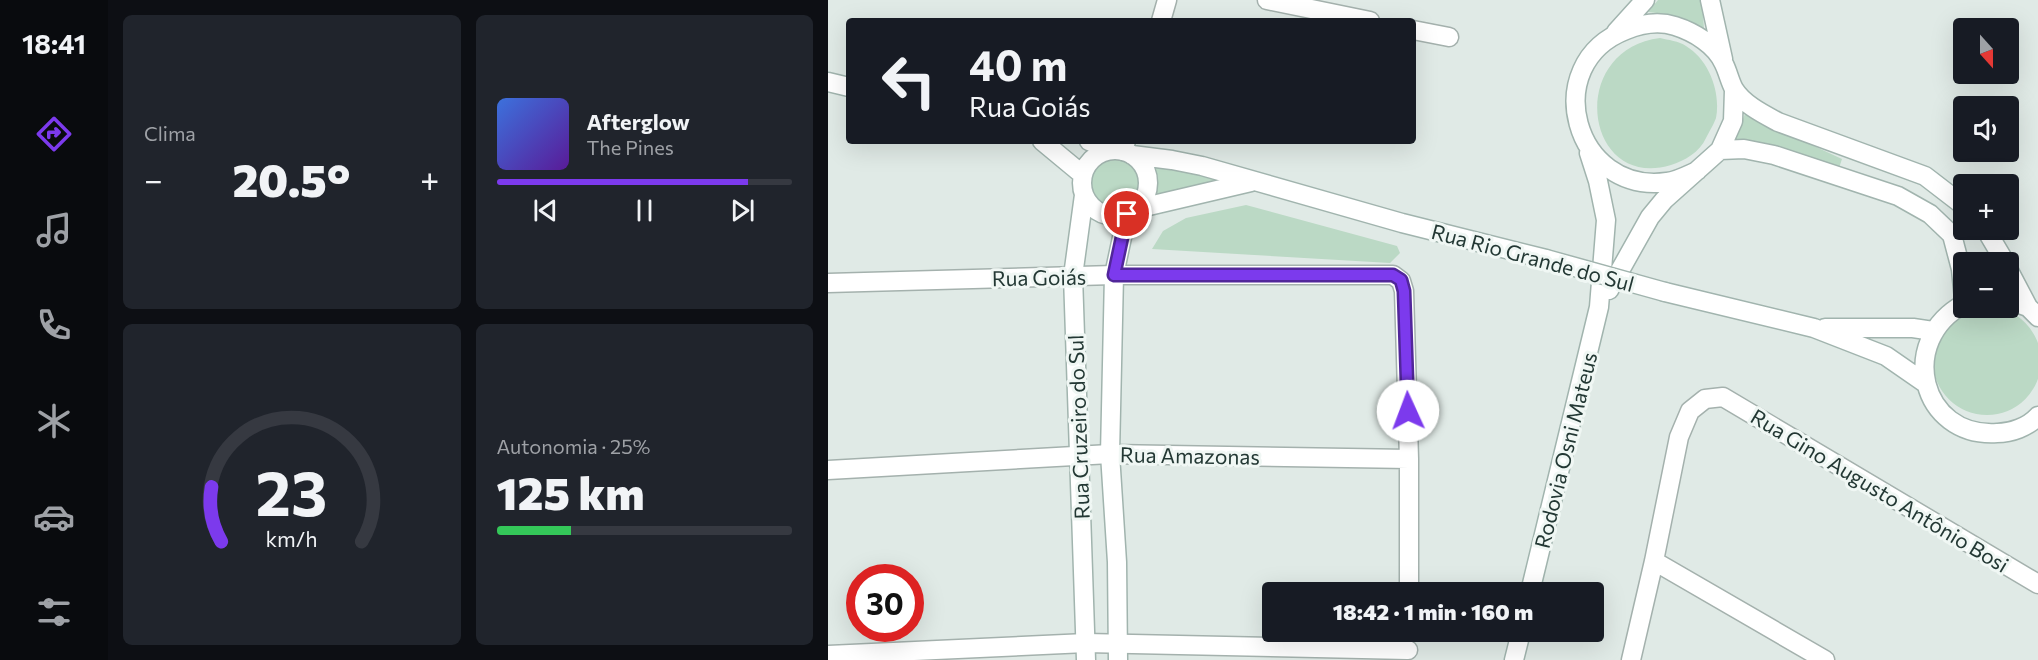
<!DOCTYPE html>
<html lang="pt">
<meta charset="utf-8">
<style>
body{margin:0;font-family:Commissioner,sans-serif;background:#20242c;color:#f1f3f6;height:100vh;display:flex;flex-direction:column;font-size:22px;white-space:nowrap}
*{box-sizing:border-box;margin:0}
p{font-size:20px;color:#9ea1a6}
.icon{flex:none;width:33px;height:33px;fill:none;stroke:currentColor;stroke-width:2;stroke-linecap:round;stroke-linejoin:round}
.map{position:relative;flex:1;overflow:hidden}
.sheet{display:flex;flex-direction:column;gap:15px;padding:15px;background:#0d0f14;width:720px}
.sheet>*{flex:none}
.top-card{position:absolute;left:18px;top:18px;width:570px;height:126px;border-radius:6px;box-shadow:0 6px 24px #0002;background:#171b24;color:#f1f3f6;overflow:hidden}
.needle{width:39px;rotate:159deg}
.fabs{position:absolute;left:1125px;top:18px;display:grid;gap:12px}
.fabs a{display:grid;place-items:center;width:66px;height:66px;border-radius:6px;background:#171b24;box-shadow:0 6px 24px #0002;font-size:30px}
.speed{position:absolute;left:18px;top:564px;display:flex;gap:12px;font-size:30px;font-weight:700;text-align:center}
.speed>*{display:grid;place-content:center;width:78px;height:78px;border-radius:50%;background:#171b24;box-shadow:0 6px 24px #0002;line-height:1}
.speed .limit{border:9px solid #d22;background:#fff;color:#111}
.pin{position:absolute;display:grid;place-items:center;width:51px;height:51px;color:#fff;margin:-26px;border:3px solid #fff;border-radius:50%;box-shadow:0 2px 6px #0007}
.me{position:absolute;width:66px;margin:-33px;rotate:358deg;stroke-linejoin:round;filter:drop-shadow(0 0 4px #0008)}
.turn{display:flex;align-items:center;gap:21px;height:126px;padding:0 24px;font-size:27px}
.turn .icon{width:78px;height:78px;stroke-width:2.5}
.turn b{display:block;font-size:42px;line-height:51px}
.big{font-size:45px;font-weight:800;line-height:1.1}
.sheet .tile{flex:1;display:flex;flex-direction:column;justify-content:center;gap:9px;min-width:0;padding:0 21px;border-radius:9px;background:#20242c}
.sheet .dial{align-items:center;gap:0}
.dial svg{height:156px;overflow:visible;fill:none;stroke:#363941;stroke-width:7;stroke-linecap:round;text-anchor:middle}
.dial text{fill:#f1f3f6;stroke:none}
.song{display:flex;align-items:center;gap:18px}
.cover{width:72px;height:72px;border-radius:9px;background:linear-gradient(135deg,hsl(220 70% 55%),hsl(270 70% 35%))}
.played{height:6px;border-radius:3px;background:linear-gradient(90deg,#7c3aed 85%,#363941 85%)}
.keys{display:flex;justify-content:space-around;direction:ltr}
.heat{display:flex;justify-content:space-between;align-items:center;font-size:33px;direction:ltr}
.charge{height:9px;border-radius:4px;background:linear-gradient(90deg,#34c759 25%,#363941 0)}
.sheet .tiles{flex:1;display:grid;gap:15px;grid-template-columns:repeat(2,1fr)}
.trip{position:absolute;left:434px;top:582px;width:342px;height:60px;border-radius:6px;background:#171b24;box-shadow:0 6px 24px #0002;font-weight:800;line-height:60px;text-align:center}
main{display:flex;flex:1;min-height:0}
.dock{display:flex;flex-direction:column;width:108px;justify-content:space-around;align-items:center;background:#090b0e;color:#9ea1a6}
.dock .icon{width:42px;height:42px}
.dock .active{color:#7c3aed}
.dock b{font-size:27px;color:#f1f3f6}
.map>svg:first-child{display:block}
</style>
<main>
<nav class="dock">
<b>18:41</b>
<svg class="icon active" aria-label="directions" viewBox="0 0 24 24"><path d="M12 3l9 9-9 9-9-9zM9 14v-3h6M13 9l2 2-2 2"/></svg>
<svg class="icon" aria-label="music" viewBox="0 0 24 24"><path d="M9 18V5l10-2v13"/><circle cx="6" cy="18" r="3"/><circle cx="16" cy="16" r="3"/></svg>
<svg class="icon" aria-label="phone" viewBox="0 0 24 24"><path d="M5 4h4l2 5-3 2q2 4 5 5l2-3 5 2v4C11 20 4 13 5 4z"/></svg>
<svg class="icon" aria-label="climate" viewBox="0 0 24 24"><path d="M12 3v18M4 7l16 10M4 17L20 7"/></svg>
<svg class="icon" aria-label="car" viewBox="0 0 24 24"><path d="M5 17H2v-5l4-1 3-4h7l3 4 3 1v5h-3M9 17h6M6 11h13"/><circle cx="7" cy="17" r="2"/><circle cx="17" cy="17" r="2"/></svg>
<svg class="icon" aria-label="filters" viewBox="0 0 24 24"><path d="M4 7h16M4 17h16"/><circle cx="9" cy="7" r="2"/><circle cx="15" cy="17" r="2"/></svg>
</nav>
<section class="sheet">
<div class="tiles">
<div class="tile"><p>Clima</p>
<div class="heat"><a>−</a><b class="big">20.5°</b><a>+</a></div>
</div>
<div class="tile">
<div class="song"><i class="cover"></i><div><b>Afterglow</b><p>The Pines</p></div></div>
<div class="played"></div>
<div class="keys"><svg class="icon" aria-label="previous" viewBox="0 0 24 24"><path d="M18 5L8 12l10 7zM5 5v14"/></svg><svg class="icon" aria-label="pause" viewBox="0 0 24 24"><path d="M8 5v14M16 5v14"/></svg><svg class="icon" aria-label="next" viewBox="0 0 24 24"><path d="M6 5l10 7-10 7zM19 5v14"/></svg></div>
</div>
<div class="tile dial"><svg viewBox="0 0 100 80">
<path d="M14 69A42 42 0 1 1 86 69"/>
<path d="M14 69A42 42 0 0 1 9 41" stroke="#7c3aed"/>
<text x="50" y="56" font-size="32" font-weight="700">23</text>
<text x="50" y="72" font-size="11">km/h</text>
</svg></div>
<div class="tile"><p>Autonomia · 25%</p><b class="big">125 km</b><div class="charge"></div></div>
</div>
</section>
<div class="map">
<svg width="1210" height="660" viewBox="0 0 1210 660">
<rect width="100%" height="100%" fill="#e0eae6"/>
<!-- green -->
<path fill="#bbd9c5" d="M830,0H874L876,29L837,14L820,12Z
M832,38C840,40 851,41 858,46C881,60 893,92 888,118C886,124 881,132 878,138C872,152 856,161 843,165C756,191 738,50 832,38Z
M919,108L932,121L1014,159L1011,168L937,143L906,144Z
M263 183a25 25 0 1 1 50 0a25 25 0 1 1-50 0Z
M321,161L399,180L400,186L379,182L330,197Z
M418,205L569,246L572,253L562,263L324,249L335,231L358,218Z
M1105 361a54 54 0 1 1 108 0a54 54 0 1 1-108 0Z"/>
<g fill="none" stroke-linecap="round" stroke-linejoin="round">
<!-- street casing -->
<g stroke="#a4b1ad" stroke-width="21">
<path id="street" d="M439,0L542,21
M333,21L339,0
M585,30L621,37
M295,151L298,141
M0,283L286,275H565L573,281L576,291L581,459V592
M0,470L282,454L581,459
M826,561L997,660
M0,655L258,643L580,650
M803,660L826,561L851,437L862,411L877,399L895,397L1210,584"/>
</g>
<!-- secondary casing -->
<g stroke="#a1b4ae" stroke-width="21">
<path id="secondary" d="M882,0L895,59
M788,32L817,0
M0,82L21,87
M214,141L255,175
M261,141L285,150
M892,150L916,149L946,155L1070,196L1102,214L1124,235L1133,269L1136,299
M254 183a33 33 0 1 1 66 0a33 33 0 1 1-66 0Z
M304,155L344,160L374,166L574,223L718,259
M869,171C860,175 849,181 839,182C746,195 710,64 798,30C813,24 831,21 847,26C866,32 888,45 896,64C900,72 902,82 906,89C915,104 935,114 950,122L1097,176L1136,206
M256,195L245,276L258,660
M308,209L423,182
M1158,230L1177,262
M1180,269L1200,307
M781,290L822,217L836,200L892,150L905,121L906,90
M837,292L986,328L1058,356L1097,383
M1180,300L1200,307L1210,317
M1136,304C1069,340 1092,438 1169,433C1183,433 1200,427 1210,416
M997,328H1085L1105,331
M702,592L771,307L778,220L770,181L761,153
M290,660L289,562L282,454L286,275L299,214
M686,660L693,632"/>
</g>
<!-- street -->
<use href="#street" stroke="#fff" stroke-width="18"/>
<!-- secondary -->
<use href="#secondary" stroke="#fff" stroke-width="18"/>
<!-- secondary-bridge casing -->
<g stroke="#a1b4ae" stroke-width="21" stroke-linecap="butt">
<path id="secondary-bridge" d="M718,259L837,292"/>
</g>
<!-- secondary-bridge -->
<use href="#secondary-bridge" stroke="#fff" stroke-width="18"/>
</g>
<g fill="none" stroke-linecap="round" stroke-linejoin="round">
<!-- route casing -->
<g stroke="#51269a" stroke-width="15">
<path id="route" d="M299,214L286,275H565L573,280L576,291L580,411"/>
</g>
<!-- route -->
<use href="#route" stroke="#7c3aed" stroke-width="10"/>
</g>
<g text-anchor="middle" dominant-baseline="central" stroke-width="6" stroke-linejoin="round" paint-order="stroke">
<!-- street labels -->
<g font-size="21" fill="#233834" stroke="#f0f7f4">
<text transform="translate(705 257) rotate(15)">Rua Rio Grande do Sul</text>
<text transform="translate(211 277) rotate(-1)">Rua Goiás</text>
<text transform="translate(250 427) rotate(-92)">Rua Cruzeiro do Sul</text>
<text transform="translate(737 450) rotate(-76)">Rodovia Osni Mateus</text>
<text transform="translate(362 455) rotate(1)">Rua Amazonas</text>
<text transform="translate(1052 490) rotate(31)">Rua Gino Augusto Antônio Bosi</text>
</g>
</g>
</svg>
<div class="fabs">
<a><svg class="needle" viewBox="-14 -14 28 28"><path d="M0-13l5 13h-10z" fill="#e53935"/><path d="M0 13l5-13h-10z" fill="#9ea1a6"/></svg></a>
<a><svg class="icon" aria-label="sound" viewBox="0 0 24 24"><path d="M4 9h4l5-4v14l-5-4H4zM17 9q2 3 0 6"/></svg></a>
<a>+</a>
<a>−</a>
</div>
<div class="speed"><div class="limit">30</div></div>
<div class="pin" style="left:299px;top:214px;background:#d93025"><svg class="icon" aria-label="arrive" viewBox="0 0 24 24"><path d="M6 21V4h12l-3 4 3 4H6"/></svg></div>
<svg class="me" style="left:580px;top:411px" viewBox="-20 -20 40 40"><circle r="19" fill="#fff"/><path d="M0-13L10 11 0 6-10 11z" fill="#7c3aed"/></svg>
<div class="trip">18:42 · 1 min · 160 m</div>
<div class="top-card">
<div class="turn"><svg class="icon" aria-label="left" viewBox="0 0 24 24"><path d="M17 20v-9H6M10 6l-5 5 5 5"/></svg><div><b>40 m</b>Rua Goiás</div></div>
</div>
</div>
</main>
